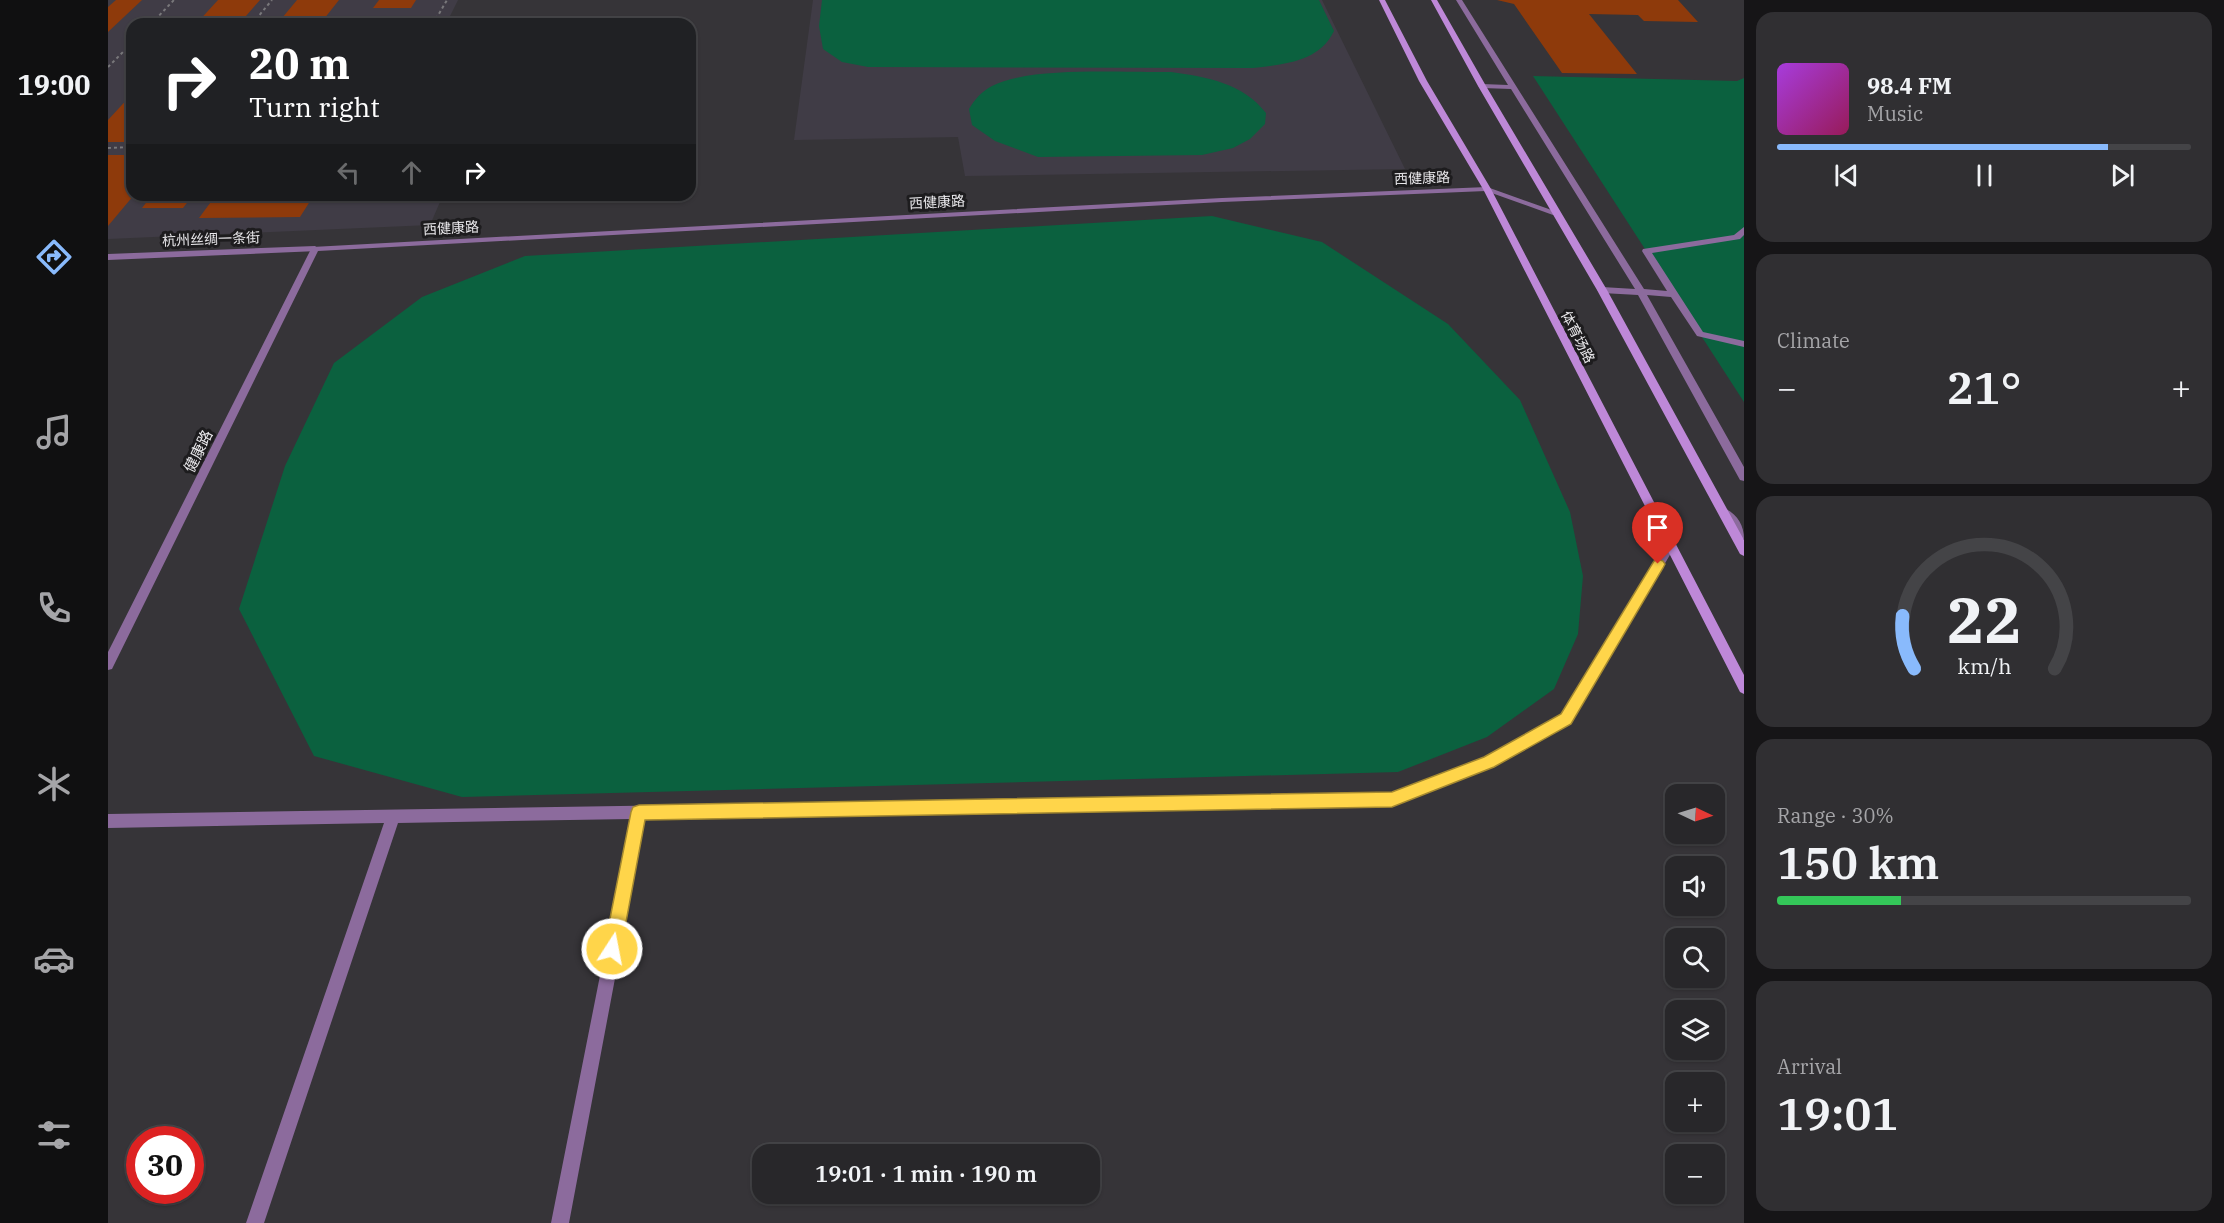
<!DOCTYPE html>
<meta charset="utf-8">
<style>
body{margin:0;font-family:"IBM Plex Serif","Noto Sans SC",serif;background:#302f32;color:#f1f3f6;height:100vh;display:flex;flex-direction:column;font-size:22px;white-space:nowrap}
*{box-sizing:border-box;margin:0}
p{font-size:20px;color:#a5a5a8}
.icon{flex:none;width:33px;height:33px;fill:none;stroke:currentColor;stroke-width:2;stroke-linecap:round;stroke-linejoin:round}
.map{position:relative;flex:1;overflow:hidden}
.side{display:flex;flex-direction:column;gap:12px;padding:12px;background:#161517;width:480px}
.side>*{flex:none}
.top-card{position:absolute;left:18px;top:18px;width:570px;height:183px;border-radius:18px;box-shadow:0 2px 4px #0004,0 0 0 2px #444447;background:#202124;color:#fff;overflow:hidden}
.needle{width:39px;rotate:94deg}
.fabs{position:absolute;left:1557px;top:784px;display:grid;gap:12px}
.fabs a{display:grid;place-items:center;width:60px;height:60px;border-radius:12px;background:#28272a;box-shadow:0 2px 4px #0004,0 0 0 2px #444447;font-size:30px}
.speed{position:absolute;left:18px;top:1126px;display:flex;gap:12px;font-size:30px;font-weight:700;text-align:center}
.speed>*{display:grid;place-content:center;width:78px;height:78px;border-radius:50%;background:#28272a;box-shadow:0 2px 4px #0004,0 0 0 2px #444447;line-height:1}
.speed .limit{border:9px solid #d22;background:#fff;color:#111}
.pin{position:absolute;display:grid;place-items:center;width:51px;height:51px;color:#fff;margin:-62px -26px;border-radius:50% 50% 50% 0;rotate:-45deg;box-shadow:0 0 6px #0007}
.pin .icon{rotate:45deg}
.me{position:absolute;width:66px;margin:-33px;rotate:11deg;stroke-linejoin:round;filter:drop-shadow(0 0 4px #0008)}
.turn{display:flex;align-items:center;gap:21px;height:126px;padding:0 24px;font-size:27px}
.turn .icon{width:78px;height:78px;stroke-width:2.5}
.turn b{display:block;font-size:42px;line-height:51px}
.lanes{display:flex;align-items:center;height:57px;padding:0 24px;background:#0003;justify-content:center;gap:30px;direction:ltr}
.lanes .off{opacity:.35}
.big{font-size:45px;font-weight:600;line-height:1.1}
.side .card{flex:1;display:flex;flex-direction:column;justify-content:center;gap:9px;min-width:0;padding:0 21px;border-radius:18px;background:#302f32}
.side .dial{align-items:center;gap:0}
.dial svg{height:156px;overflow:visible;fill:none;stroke:#444447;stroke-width:7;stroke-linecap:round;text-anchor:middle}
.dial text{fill:#f1f3f6;stroke:none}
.song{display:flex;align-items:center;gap:18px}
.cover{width:72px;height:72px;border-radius:9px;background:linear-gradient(135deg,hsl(280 70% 55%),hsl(330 70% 35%))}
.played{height:6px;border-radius:3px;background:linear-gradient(90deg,#89bafc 80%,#444447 80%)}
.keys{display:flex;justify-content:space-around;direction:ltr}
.heat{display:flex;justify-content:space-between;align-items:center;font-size:33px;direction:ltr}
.charge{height:9px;border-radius:4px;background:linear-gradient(90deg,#34c759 30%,#444447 0)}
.trip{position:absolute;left:644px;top:1144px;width:348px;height:60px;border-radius:18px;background:#28272a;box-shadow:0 2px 4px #0004,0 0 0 2px #444447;font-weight:600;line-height:60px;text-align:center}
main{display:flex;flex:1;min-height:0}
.menu{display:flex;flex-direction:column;width:108px;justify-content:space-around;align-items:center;background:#101011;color:#a5a5a8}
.menu .icon{width:42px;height:42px}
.menu .selected{color:#89bafc}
.menu b{font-size:27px;color:#f1f3f6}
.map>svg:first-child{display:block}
</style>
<main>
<nav class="menu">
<b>19:00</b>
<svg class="icon selected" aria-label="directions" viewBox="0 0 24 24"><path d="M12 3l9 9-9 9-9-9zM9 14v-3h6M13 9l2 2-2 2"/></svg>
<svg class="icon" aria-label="music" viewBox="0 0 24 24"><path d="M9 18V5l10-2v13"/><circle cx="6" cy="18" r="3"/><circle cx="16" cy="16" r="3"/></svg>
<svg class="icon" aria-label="phone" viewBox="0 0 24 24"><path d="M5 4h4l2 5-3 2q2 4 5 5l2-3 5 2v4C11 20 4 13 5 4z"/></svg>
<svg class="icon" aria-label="climate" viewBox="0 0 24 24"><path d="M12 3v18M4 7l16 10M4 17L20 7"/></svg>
<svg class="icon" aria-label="car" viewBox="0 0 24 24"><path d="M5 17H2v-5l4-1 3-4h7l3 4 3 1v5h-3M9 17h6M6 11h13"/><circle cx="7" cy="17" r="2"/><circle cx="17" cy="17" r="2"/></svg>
<svg class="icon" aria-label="filters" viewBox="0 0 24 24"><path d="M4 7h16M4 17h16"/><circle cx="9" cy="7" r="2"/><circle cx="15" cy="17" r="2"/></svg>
</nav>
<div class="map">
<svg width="1636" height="1223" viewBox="0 0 1636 1223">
<rect width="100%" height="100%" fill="#363438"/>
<!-- built -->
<path fill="#403c46" d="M0,0H350L338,24H24V195H335L322,225L0,239Z
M705,0H1214L1297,169L857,176L850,137L686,140Z"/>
<!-- green -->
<path fill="#0b613f" d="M714,0H1211L1226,31C1211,62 1177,64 1145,68L760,67L734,62L715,49L711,26Z
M1063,72C1099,77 1135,83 1158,113L1157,124L1142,139L1125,148L1094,155L930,157L887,141L864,125L861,109C867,99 873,92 884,86C922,66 1017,73 1063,72Z
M1425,76L1629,81L1636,78V402Z
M1104,216L1214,242L1340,324L1412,400L1462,512L1475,576L1470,634L1446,689L1379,737L1290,772L354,797L206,756L131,609L177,466L226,363L314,297L417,256Z"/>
<!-- building -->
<path fill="#8e3a0b" d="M8,0H34L0,32V7Z
M110,0H152L131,24H88Z
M189,0H231L212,24H169Z
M271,0H308L303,8H265Z
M1389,0H1570L1590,22L1536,21L1530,15L1481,14L1529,74L1454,73L1406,4Z
M24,94V142H0V120Z
M0,155H24V195H26L0,226Z
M44,195H85L75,208H34Z
M108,195H206L192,217L91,218Z"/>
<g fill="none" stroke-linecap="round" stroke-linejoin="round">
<!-- path -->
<path stroke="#79787b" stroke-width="2" stroke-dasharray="3 3" stroke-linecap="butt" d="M43,24L66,0
M144,24L164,0
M325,24L339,0
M0,67L24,43
M0,148L24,147"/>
<!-- service -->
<path fill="#8c6b9d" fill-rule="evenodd" d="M1348,0H1354L1536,289L1559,291L1534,251L1535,249L1626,235L1636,227V235L1632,239L1544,253L1595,332L1636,341V347L1589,336L1563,297L1539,295L1636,467V481L1632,480L1530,295L1494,293L1489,290L1494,287L1527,289L1403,89L1374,88L1370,86L1374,84L1400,85Z
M1618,509C1630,515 1636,526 1636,539L1632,538L1614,516L1612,513L1614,510Z"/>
<!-- pedestrian -->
<path fill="#8c6b9d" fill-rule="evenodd" d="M207,246L211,249L210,251L0,260V254Z"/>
<!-- minor -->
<path fill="#8c6b9d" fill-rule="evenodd" d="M1379,187L1452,213L1445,215L1378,191L1114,202L210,251L4,669L0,670V652L204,247L1114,198Z
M1562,541L1568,545L1566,548L1463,723L1386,766L1284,806L537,819L461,1223H443L523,819L290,823L156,1223H138L276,823L0,828V814L1284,794L1376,758L1453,715L1558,542Z"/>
<!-- secondary -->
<path fill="#be88d8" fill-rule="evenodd" d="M1271,0H1277L1319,81L1383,189L1636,675V694L1632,692L1375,189L1311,81Z
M1323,0H1329L1378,86L1499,290L1636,540V556L1632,554L1489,290L1370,86Z"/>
</g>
<!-- route -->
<path fill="#ffd54a" stroke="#a68a30" stroke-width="1.5" d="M1550,559L1555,561L1557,564L1555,568L1463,724L1386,767L1284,807L537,820L513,949L510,955L504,958L498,955L496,949L523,812L525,807L531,805L1284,792L1376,757L1453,714L1546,561Z"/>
<g text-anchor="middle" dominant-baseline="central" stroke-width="6" stroke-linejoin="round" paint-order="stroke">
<!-- far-street labels -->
<g font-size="14" fill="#eae9ec" stroke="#1d1c1e">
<text transform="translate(1314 178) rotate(-2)">西健康路</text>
<text transform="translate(829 202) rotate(-3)">西健康路</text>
<text transform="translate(343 228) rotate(-3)">西健康路</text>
<text transform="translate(103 239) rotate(-2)">杭州丝绸一条街</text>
<text transform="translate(1470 337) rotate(63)">体育场路</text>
</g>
<!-- street labels -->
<g font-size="15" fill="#eae9ec" stroke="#1d1c1e">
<text transform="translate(90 451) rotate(-64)">健康路</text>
</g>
</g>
</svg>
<div class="fabs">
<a><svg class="needle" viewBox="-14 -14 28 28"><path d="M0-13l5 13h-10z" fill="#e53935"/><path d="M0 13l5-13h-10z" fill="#a5a5a8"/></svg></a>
<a><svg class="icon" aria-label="sound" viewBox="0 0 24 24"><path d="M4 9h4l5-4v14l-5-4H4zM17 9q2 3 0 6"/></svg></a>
<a><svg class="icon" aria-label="search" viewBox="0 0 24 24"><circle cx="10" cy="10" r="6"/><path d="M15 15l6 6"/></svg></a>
<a><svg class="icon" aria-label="layers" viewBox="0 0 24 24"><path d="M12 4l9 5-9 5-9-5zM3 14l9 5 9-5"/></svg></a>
<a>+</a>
<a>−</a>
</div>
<div class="speed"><div class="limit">30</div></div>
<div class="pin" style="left:1550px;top:564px;background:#d93025"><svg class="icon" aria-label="arrive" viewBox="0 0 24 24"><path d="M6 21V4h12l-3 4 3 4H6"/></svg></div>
<svg class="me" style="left:504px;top:949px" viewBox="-20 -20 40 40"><circle r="17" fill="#ffd54a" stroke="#fff" stroke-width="3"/><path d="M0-11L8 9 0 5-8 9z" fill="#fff"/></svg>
<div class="trip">19:01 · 1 min · 190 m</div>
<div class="top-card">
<div class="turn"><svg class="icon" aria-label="right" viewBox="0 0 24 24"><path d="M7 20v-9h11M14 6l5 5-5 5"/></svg><div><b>20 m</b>Turn right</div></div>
<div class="lanes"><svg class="icon off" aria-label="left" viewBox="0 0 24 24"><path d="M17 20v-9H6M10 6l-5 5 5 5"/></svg><svg class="icon off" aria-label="ahead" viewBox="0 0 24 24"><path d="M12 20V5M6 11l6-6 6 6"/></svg><svg class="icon" aria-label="right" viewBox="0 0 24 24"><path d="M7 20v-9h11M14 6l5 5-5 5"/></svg></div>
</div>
</div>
<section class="side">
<div class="card">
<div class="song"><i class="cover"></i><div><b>98.4 FM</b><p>Music</p></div></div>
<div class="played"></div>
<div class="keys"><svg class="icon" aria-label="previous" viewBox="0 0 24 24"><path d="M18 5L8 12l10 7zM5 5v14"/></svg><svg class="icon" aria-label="pause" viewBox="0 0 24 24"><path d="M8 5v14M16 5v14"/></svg><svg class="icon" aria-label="next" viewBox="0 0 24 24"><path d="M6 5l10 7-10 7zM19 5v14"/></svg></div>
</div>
<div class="card"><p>Climate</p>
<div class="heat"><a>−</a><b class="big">21°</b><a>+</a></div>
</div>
<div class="card dial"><svg viewBox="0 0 100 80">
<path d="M14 69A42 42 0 1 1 86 69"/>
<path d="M14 69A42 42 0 0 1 8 42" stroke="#89bafc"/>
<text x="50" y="56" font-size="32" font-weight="700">22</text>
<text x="50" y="72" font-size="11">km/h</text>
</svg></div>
<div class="card"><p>Range · 30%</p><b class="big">150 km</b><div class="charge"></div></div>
<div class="card"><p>Arrival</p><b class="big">19:01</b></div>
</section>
</main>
